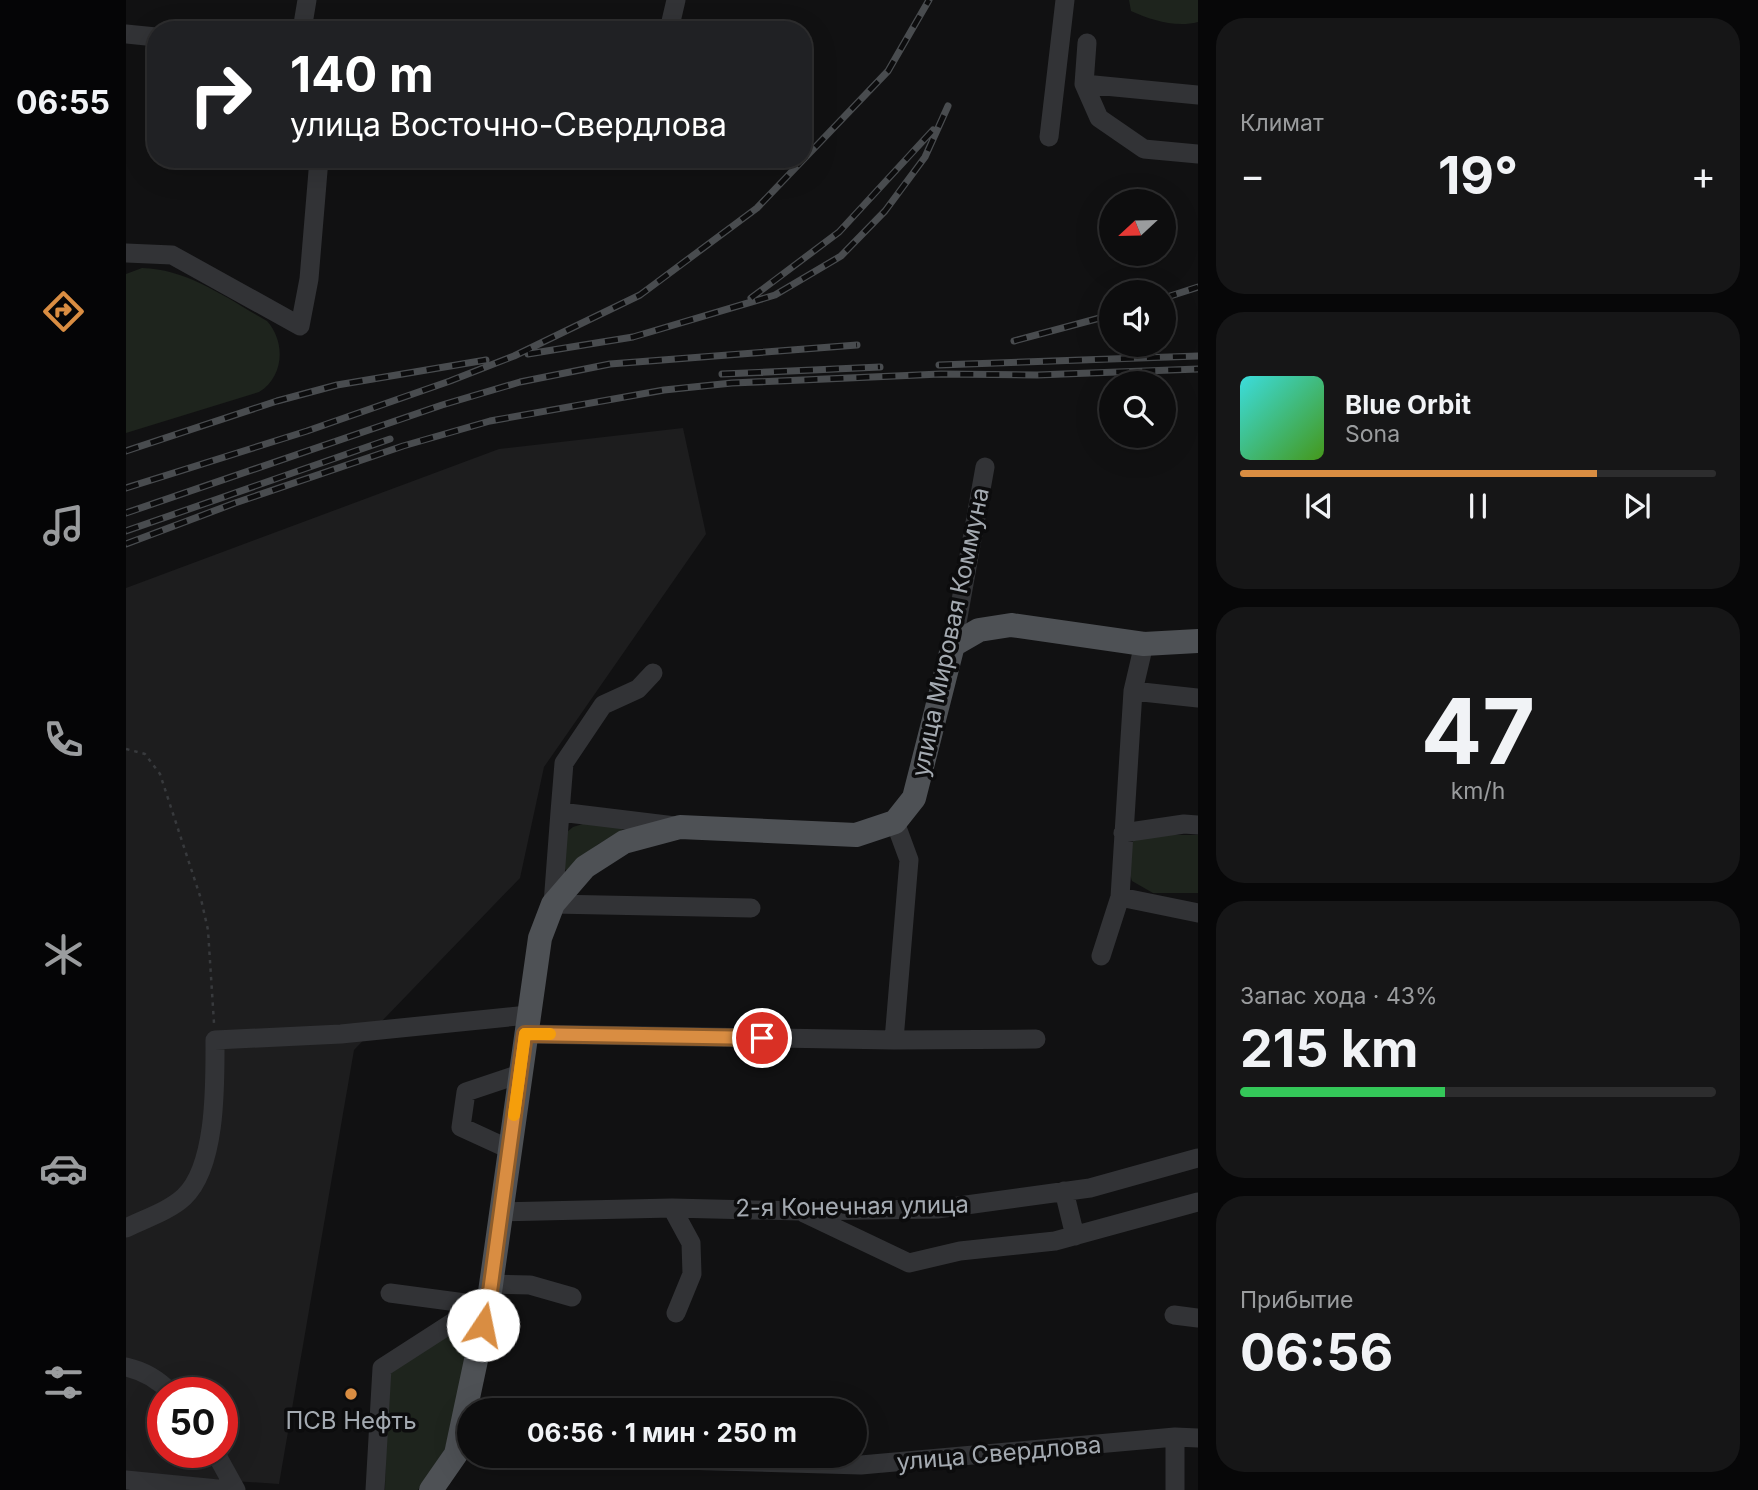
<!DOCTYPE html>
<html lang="ru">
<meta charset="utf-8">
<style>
body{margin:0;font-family:Inter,sans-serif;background:#161617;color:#f1f3f6;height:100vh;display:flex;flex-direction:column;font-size:26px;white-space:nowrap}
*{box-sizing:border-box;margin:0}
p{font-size:23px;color:#9a9c9e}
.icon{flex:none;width:38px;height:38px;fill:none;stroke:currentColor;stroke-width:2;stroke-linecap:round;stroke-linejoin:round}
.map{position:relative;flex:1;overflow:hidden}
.drawer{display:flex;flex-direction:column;gap:18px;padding:18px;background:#070708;width:560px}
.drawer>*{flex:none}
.guide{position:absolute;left:21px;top:21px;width:665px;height:147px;border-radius:28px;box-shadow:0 7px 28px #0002,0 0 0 2px #2d2d2e;background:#202124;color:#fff;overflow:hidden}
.needle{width:46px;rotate:248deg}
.fabs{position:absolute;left:973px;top:189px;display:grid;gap:14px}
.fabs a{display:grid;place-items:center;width:77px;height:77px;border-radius:50%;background:#0d0d0e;box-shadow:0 7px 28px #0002,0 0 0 2px #2d2d2e;font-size:35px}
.speed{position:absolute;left:21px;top:1377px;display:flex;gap:14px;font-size:35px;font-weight:700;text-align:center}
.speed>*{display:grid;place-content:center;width:91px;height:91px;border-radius:50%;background:#0d0d0e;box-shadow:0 7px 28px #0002,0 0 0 2px #2d2d2e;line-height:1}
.speed .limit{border:10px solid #d22;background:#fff;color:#111}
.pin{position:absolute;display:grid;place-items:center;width:60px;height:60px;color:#fff;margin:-30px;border:4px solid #fff;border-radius:50%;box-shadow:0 2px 7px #0007}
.me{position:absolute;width:77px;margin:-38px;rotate:11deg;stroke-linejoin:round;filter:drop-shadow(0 0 5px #0008)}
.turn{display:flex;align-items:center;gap:24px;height:147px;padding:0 28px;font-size:32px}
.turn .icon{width:91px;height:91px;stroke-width:2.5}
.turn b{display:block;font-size:49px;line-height:60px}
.big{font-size:52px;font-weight:700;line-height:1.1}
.drawer .card{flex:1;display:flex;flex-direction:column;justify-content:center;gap:10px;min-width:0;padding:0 24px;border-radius:28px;background:#161617}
.drawer .dial{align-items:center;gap:0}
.dial b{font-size:91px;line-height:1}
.song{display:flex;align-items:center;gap:21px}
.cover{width:84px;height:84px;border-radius:10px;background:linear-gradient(135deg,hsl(180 70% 55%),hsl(100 70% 35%))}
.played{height:7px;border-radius:4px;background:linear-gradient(90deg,#d98d42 75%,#2d2d2e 75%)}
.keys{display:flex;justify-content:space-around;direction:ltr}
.heat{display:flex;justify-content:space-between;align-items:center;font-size:38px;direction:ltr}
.charge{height:10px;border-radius:5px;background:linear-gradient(90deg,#34c759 43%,#2d2d2e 0)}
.trip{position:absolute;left:331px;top:1398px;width:410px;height:70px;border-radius:35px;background:#0d0d0e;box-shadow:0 7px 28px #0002,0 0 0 2px #2d2d2e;font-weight:700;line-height:70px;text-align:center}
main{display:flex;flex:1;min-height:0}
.dock{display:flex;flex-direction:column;width:126px;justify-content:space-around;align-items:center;background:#050506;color:#9a9c9e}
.dock .icon{width:49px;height:49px}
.dock .current{color:#d98d42}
.dock b{font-size:32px;color:#f1f3f6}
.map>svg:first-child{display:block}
</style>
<main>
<nav class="dock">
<b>06:55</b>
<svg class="icon current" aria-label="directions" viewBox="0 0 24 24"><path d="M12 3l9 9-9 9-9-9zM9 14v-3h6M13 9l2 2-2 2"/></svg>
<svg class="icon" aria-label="music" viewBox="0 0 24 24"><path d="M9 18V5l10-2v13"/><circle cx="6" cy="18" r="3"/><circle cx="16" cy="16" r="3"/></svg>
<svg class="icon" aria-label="phone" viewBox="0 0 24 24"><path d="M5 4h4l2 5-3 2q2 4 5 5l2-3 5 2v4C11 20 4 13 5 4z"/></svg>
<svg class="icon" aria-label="climate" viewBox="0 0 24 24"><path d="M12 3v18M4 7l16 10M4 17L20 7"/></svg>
<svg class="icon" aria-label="car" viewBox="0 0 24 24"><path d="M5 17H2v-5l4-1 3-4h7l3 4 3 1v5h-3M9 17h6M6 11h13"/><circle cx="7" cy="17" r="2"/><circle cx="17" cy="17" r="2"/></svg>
<svg class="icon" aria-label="filters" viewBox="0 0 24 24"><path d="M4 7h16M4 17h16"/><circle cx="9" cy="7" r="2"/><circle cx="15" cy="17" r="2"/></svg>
</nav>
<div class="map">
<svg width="1072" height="1490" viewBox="0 0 1072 1490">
<rect width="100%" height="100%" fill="#111112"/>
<!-- built -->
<path fill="#1d1d1e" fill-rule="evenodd" d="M557,428L580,534L418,767L394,878L228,1050L153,1484L0,1474V588L373,449ZM37,1393H96V1452H37Z"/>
<!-- green -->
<path fill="#1e241d" d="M1003,0H1072V22C1050,28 1025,20 1005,11Z
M16,268C62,269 102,299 141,321C160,342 158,377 133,392L0,433V274Z
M463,822L499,828L471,845L441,870L437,869L441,832L447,827Z
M1033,835H1072V893H1027L1006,881L1001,865L1007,841Z
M341,1318L349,1321L319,1449L292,1490H259L261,1374Z"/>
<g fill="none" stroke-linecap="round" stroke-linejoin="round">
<!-- path -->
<path stroke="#383a3d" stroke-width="2.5" stroke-dasharray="3.5 5" stroke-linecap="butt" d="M0,749L19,754L34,774L75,899L82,930L88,1023"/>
<!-- minor -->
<path stroke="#323336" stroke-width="19" d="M176,30L181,0
M543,30L550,0
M0,34L30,37
M961,43L958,84L1072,95
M958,84L973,118L1018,149L1072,154
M923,137L939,0
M0,253L46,255L174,326L183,279L193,159
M827,645L859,467
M527,673L512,689L477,705L438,763L434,812L549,826
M1007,691L1072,698
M434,812L427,904L625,908
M997,833L1058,824L1072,825
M994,897L1072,913
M975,956L994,897L1007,691L1018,644
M399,1034L768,1040L910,1039
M768,1040L783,860L769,822
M383,1149L335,1127L340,1092L394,1074
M938,1191L949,1236
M546,1208L565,1243L566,1274L550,1313
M375,1212L546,1208L674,1211L811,1209L964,1188L1072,1158
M678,1213L783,1263L834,1251L929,1241L1072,1202
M0,1228C18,1219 43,1211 58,1197C91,1166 89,1082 89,1040L215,1034L402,1015
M365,1284L404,1285L446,1297
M264,1293L354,1305
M1048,1315L1072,1318
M0,1367C18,1371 33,1380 45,1393
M1049,1437V1490
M89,1452L110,1490
M403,1456L735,1465L1049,1437L1072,1438
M0,1480L102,1490
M249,1490L256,1368L363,1299"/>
<!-- major -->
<path stroke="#4e5155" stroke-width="24" d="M305,1490L330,1454L363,1299L414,938L427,904L459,867L498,842L554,827L730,835L769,822L788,798L827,645L853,630L885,625L1018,644L1072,641"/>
<!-- rail casing -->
<g stroke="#494c4f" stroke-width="7">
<path id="rail" d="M625,298L713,232L807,130
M1038,298L1072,287
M888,341L985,315
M402,354L507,337L649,295L715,256L759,211L799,157L822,106
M813,365L1072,356
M596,374L754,367
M0,451L151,401L211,385L360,360
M0,488L181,431L324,381L388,356L514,295L631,208L762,71L803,0
M0,513L316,405L394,382L484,364L731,345
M0,531L264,439
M0,544L109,503L277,446L364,421L538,390L606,383L815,374L911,375L1072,369"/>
</g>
<!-- rail -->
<use href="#rail" stroke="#0c0c0d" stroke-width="4.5" stroke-dasharray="13" stroke-linecap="butt"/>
</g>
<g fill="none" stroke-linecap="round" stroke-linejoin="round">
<!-- route casing -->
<g stroke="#8d5c2b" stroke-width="18">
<path id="route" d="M357,1325L363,1299L399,1034L636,1038"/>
</g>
<!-- route -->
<use href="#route" stroke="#d98d42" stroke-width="12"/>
<!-- slow -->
<path stroke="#f59e0b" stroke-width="12" d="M388,1115L399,1034H424"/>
</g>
<!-- markers -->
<circle fill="#d98d42" stroke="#0c0c0d" stroke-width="2.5" cx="225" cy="1394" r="7"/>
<g text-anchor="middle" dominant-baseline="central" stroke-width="7" stroke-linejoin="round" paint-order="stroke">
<!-- street labels -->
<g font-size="24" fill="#a4aab1" stroke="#0c0c0d">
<text transform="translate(824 632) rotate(-78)">улица Мировая Коммуна</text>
<text transform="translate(726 1206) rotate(-1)">2-я Конечная улица</text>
<text transform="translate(873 1453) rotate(-5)">улица Свердлова</text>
</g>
<!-- poi labels -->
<g font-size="24" fill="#a4aab1" stroke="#0c0c0d">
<text x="225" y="1420">ПСВ Нефть</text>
</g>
</g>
</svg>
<div class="fabs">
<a><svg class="needle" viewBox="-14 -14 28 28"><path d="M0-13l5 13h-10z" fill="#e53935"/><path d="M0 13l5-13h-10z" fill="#9a9c9e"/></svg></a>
<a><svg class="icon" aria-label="sound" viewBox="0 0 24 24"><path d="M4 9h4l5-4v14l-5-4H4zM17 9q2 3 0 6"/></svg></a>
<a><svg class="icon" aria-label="search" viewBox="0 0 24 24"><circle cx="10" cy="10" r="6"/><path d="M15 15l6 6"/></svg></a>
</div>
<div class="speed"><div class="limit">50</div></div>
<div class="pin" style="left:636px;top:1038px;background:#d93025"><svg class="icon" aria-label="arrive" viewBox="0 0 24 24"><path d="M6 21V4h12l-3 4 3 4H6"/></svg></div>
<svg class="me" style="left:357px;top:1325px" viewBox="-20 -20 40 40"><circle r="19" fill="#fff"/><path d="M0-13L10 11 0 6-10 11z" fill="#d98d42"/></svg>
<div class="trip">06:56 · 1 мин · 250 m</div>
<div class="guide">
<div class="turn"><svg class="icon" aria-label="right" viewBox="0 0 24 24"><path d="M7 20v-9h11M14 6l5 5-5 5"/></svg><div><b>140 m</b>улица Восточно-Свердлова</div></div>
</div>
</div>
<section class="drawer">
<div class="card"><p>Климат</p>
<div class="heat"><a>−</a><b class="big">19°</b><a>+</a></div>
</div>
<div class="card">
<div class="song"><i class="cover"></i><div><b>Blue Orbit</b><p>Sona</p></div></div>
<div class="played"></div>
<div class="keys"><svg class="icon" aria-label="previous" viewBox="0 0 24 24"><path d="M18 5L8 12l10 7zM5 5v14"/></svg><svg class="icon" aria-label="pause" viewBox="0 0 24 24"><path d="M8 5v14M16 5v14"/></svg><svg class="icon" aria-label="next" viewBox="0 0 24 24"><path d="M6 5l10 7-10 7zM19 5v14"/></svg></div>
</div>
<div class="card dial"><b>47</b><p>km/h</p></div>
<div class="card"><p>Запас хода · 43%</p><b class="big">215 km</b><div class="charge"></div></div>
<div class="card"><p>Прибытие</p><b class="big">06:56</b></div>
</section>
</main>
